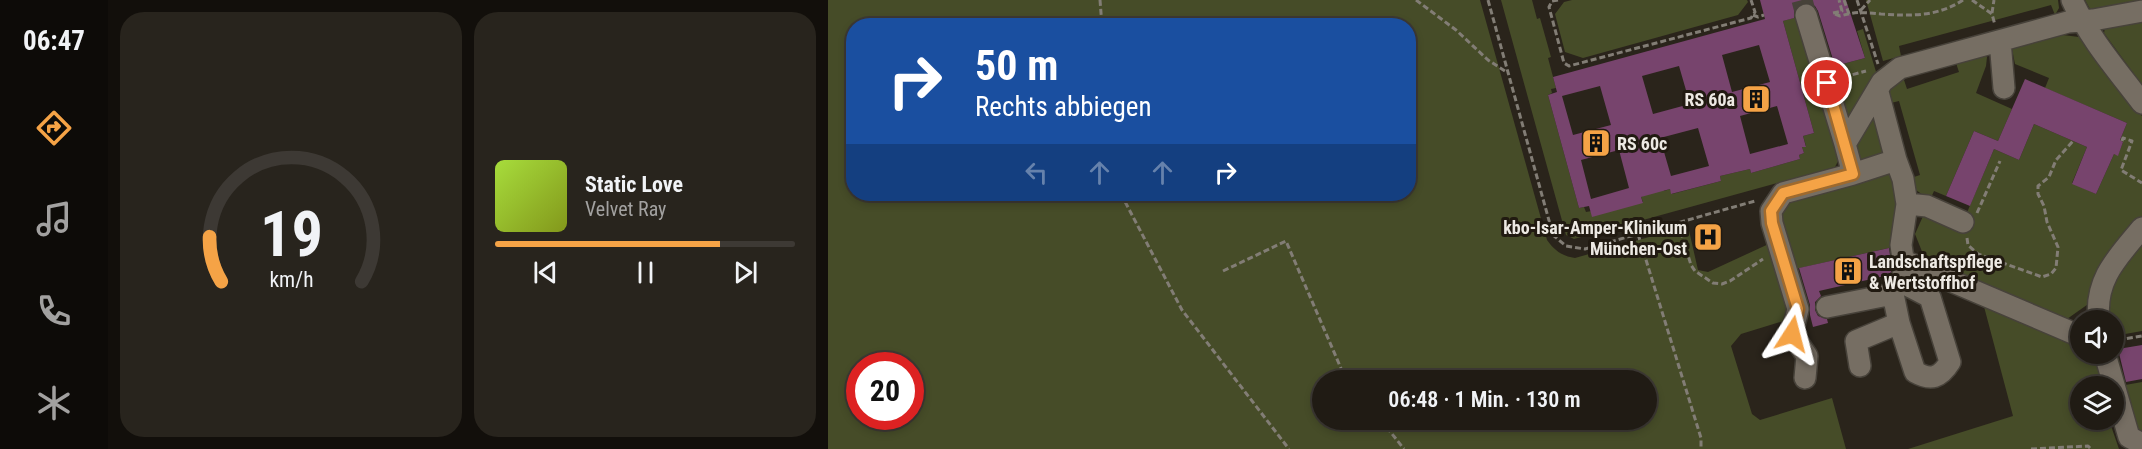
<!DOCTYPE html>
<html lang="de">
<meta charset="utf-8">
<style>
body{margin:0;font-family:"Roboto Condensed",sans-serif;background:#28241d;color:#f1f3f6;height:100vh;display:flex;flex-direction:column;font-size:22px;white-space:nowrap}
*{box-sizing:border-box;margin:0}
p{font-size:20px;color:#a2a1a0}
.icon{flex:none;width:33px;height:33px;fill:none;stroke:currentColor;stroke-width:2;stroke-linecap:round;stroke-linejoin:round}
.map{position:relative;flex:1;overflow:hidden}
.details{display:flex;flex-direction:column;gap:12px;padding:12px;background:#120f0b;width:720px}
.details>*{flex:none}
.banner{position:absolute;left:18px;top:18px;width:570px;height:183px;border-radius:24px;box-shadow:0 3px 9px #0003,0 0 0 2px #3d3934;background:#1a4fa0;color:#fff;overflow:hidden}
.buttons{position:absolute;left:1242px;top:310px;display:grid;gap:12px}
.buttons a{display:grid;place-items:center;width:54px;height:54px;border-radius:50%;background:#201b14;box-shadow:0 3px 9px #0003,0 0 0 2px #3d3934;font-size:30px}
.speed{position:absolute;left:18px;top:352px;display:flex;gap:12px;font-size:30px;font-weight:700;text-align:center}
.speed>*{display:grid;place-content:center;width:78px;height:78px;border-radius:50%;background:#201b14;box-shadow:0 3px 9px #0003,0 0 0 2px #3d3934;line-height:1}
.speed .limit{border:9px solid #d22;background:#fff;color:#111}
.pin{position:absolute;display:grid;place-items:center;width:51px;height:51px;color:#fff;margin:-26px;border:3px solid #fff;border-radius:50%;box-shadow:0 2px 6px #0007}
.me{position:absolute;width:66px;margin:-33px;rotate:9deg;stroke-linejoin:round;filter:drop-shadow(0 0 4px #0008)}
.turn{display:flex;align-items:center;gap:21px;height:126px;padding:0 30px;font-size:27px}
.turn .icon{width:78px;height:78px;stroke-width:2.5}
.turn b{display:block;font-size:42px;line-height:51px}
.lanes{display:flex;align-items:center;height:57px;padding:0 30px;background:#0003;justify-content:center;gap:30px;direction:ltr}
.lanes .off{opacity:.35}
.details .card{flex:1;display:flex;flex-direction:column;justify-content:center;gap:9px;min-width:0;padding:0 21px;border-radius:24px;background:#28241d}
.details .dial{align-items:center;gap:0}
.dial svg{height:156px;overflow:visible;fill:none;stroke:#3d3934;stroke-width:7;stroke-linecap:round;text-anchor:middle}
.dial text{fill:#f1f3f6;stroke:none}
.song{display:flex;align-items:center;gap:18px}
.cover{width:72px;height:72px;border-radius:9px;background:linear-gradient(135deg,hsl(80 70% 55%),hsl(70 70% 35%))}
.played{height:6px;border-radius:3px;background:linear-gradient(90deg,#f5a346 75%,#3d3934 75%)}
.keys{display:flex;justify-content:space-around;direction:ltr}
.details .tiles{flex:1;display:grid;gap:12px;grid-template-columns:repeat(2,1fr)}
.trip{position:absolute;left:484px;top:370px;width:345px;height:60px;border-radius:30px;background:#201b14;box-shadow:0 3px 9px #0003,0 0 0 2px #3d3934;font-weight:600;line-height:60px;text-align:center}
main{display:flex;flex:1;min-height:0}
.tabs{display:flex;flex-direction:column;width:108px;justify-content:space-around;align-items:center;background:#0d0b08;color:#a2a1a0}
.tabs .icon{width:42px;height:42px}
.tabs .current{color:#f5a346}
.tabs b{font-size:27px;color:#f1f3f6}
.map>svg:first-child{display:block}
</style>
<main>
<nav class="tabs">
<b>06:47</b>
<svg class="icon current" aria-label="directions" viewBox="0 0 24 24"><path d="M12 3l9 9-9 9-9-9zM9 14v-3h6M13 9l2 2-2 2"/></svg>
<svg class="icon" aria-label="music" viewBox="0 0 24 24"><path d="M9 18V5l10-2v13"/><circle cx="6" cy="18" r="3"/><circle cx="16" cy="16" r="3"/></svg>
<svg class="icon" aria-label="phone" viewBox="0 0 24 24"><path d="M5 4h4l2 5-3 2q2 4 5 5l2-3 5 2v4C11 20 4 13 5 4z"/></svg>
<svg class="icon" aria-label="climate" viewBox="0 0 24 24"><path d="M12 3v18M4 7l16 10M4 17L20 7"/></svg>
</nav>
<section class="details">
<div class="tiles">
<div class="card dial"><svg viewBox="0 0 100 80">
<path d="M14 69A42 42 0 1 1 86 69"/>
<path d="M14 69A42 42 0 0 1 8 46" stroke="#f5a346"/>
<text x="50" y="56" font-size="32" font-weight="700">19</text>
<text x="50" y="72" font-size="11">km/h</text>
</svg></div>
<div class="card">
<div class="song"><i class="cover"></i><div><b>Static Love</b><p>Velvet Ray</p></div></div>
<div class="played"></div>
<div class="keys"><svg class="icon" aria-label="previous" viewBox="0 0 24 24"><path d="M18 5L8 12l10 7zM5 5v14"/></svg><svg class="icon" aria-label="pause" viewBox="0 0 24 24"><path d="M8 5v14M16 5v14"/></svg><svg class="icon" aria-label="next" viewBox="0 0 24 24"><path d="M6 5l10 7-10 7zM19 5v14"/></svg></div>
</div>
</div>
</section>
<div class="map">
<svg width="1314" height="449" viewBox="0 0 1314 449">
<rect width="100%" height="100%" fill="#2a241b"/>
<!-- green -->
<path fill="#464c28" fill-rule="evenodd" d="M0,0H652L719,240C727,251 734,256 747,258L860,226L870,270L880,272L945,242L962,319L913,334L903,346L924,414L932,420L1004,398L1018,449H0ZM26,26H580V194H26ZM32,366H82V417H32ZM495,381H819V420H495Z
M673,0H704L709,19L712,18L723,57L720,58L728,88L723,89L724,93L720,95L751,208L756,207L758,212L815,202L813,197L834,186L836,191L842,189L844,194L893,181L892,176L922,169L923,173L972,159L971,155L976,153L974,147L978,146L975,136L986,133L955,21L972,16L1011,159L1007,167L746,239L738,235Z
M744,0H919L920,2L910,15L755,58L737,52L727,14L736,2Z
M1038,0H1230L1231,8L1227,15L1223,5L1071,46L1073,56L1055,61Z
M1257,0H1314V1L1262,9Z
M1314,19V85L1276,33L1277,28Z
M1035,29L1049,75L1015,127L1000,68L1037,58L1029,31Z
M1235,35L1251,37L1262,52L1265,50L1291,90L1314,116V221L1266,300L1239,319L1232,322L1099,264L1087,234L1096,214L1132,229L1166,149L1191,160L1206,124L1259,147L1244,183L1268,194L1286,154L1290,155L1295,142L1292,140L1299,123L1217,88L1221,78L1187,64L1184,49Z
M1154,53L1159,57L1158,66L1148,93L1184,109L1170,141L1146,131L1118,196L1106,191L1102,200L1081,185L1080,179L1092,175L1071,101L1059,104V87L1075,77L1079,89L1131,72L1127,60Z
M1046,106L1056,148L1054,154L1032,161L1024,142Z
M1061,170L1073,200L1065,247L963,270L951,208L964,195Z
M1314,242V331L1286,336V321H1280C1278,284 1292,269 1314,242Z
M1154,299L1252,340V354H1273L1280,387H1252V420H1281L1291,449H1080L1185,416Z
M1314,382V449H1300L1286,387Z"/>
<!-- building -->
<path fill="#77446d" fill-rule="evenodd" d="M932,0H1018L1037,58L1007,66L990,11L987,6L981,3H975L969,6L966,12V18L955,21L986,133L975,136L978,147H974L976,153L971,155L972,159L923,173L922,169L892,176L893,181L843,194L842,189L813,197L815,203L764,217L761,206L751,208L720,95L729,92L725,77L937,19ZM931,45L942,82L904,92L894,55ZM851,66L862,104L825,114L814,76ZM772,86L783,125L745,135L734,96ZM949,106L960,144L922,154L912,116ZM870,128L881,166L843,176L832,138ZM791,150L801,188L763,199L753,160Z
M1197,79L1299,123L1292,140L1295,142L1290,156L1286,154L1268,194L1244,184L1259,147L1206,124L1191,160L1166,149L1142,206L1118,196L1146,131L1170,141Z
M1061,248L1064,270L1061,275L991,291L993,296L987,302V310L990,316L999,319L1000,323L985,327L982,315V305L971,268Z
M1314,345V379L1298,382L1290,349Z"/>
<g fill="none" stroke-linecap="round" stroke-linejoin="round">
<!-- minor-tunnel -->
<path stroke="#474239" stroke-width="21" stroke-dasharray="21 10" stroke-linecap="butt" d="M974,0L978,15"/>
<!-- minor casing -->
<g stroke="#47423a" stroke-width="24">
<path id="minor" d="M1244,0C1261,38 1289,70 1314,103
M978,15L1017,144
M1172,41L1176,88
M1050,92L1068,160L1025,174L1017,144L1054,82L1072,68L1240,22L1265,20L1314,11
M1079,204L1099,206L1135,222
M1076,261L1252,336
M1065,294L1071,323L1087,372C1103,381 1112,378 1122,362L1102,297L1073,282
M999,307L1065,294L1077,272L1073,245L1079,204L1075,179L1068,160
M1271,321C1266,280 1289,258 1314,228
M1277,354L1301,437L1314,444
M1032,366L1028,341L1071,323
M977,378L979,356L964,334L970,309L944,223L943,211L955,193L1025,174"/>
</g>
<!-- path -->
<path stroke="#827d75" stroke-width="3" stroke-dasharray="6 3" stroke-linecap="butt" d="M272,0L274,26
M588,0L628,30L660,60L680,73
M660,0L725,235L738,246L757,249L927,201
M730,0L724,1L721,7L736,63L741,66L923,18L927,12L923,0
M1016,0L1021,14C1032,11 1041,13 1053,14C1083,16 1109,17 1135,0
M1029,0L1050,64
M1144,0L1164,14L1167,25
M1033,10L1042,0
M1005,13L1014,11L1011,0
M1164,13L1166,0
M1007,14L1012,16L1020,14
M925,15L930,17L936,15
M1016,77L1038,71
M1294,141L1295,138L1304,141L1293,170L1314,183
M293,194L354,310L461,449
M1149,213L1172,161
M850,223L863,265L867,271L885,283L894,284L902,281L935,259
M810,234L873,438V449
M1139,238L1140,245L1150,254L1214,277L1223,274L1228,268L1230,247L1219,222L1216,206L1210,194V186L1221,177L1228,160L1245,141
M395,271L458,241L515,373L521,381
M1290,340L1314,336
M553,420L576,449
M1203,449L1260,446L1263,449"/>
<!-- minor -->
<use href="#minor" stroke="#766e63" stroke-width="21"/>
</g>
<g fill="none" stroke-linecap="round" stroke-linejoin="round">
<!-- route casing -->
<g stroke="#9f6a2e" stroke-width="15">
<path id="route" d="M964,334L970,309L944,223L943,211L955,193L1025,174L999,83"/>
</g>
<!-- route -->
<use href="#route" stroke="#f5a346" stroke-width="10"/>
</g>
<!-- icons -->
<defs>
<g id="building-square" transform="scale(1.5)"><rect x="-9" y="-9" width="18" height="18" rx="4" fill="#f5a346" stroke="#211a11"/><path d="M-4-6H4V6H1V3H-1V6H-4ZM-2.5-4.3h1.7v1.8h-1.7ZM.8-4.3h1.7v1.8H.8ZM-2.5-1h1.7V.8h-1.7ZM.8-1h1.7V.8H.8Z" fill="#111"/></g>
<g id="hospital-square" transform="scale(1.5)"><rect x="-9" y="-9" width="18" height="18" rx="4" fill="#f5a346" stroke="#211a11"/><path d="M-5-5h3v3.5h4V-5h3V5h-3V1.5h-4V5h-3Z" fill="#111"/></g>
</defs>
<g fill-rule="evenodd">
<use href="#building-square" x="928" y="99"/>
<use href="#building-square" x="768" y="143"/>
<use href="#hospital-square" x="880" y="237"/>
<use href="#building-square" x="1020" y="271"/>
</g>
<g text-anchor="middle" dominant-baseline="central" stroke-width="6" stroke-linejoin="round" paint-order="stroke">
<!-- poi labels -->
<g font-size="18" font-weight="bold" fill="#ede9e3" stroke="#211a11" text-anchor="end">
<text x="907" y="99">RS 60a</text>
<text x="789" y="143" text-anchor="start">RS 60c</text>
<text x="859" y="227">kbo-Isar-Amper-Klinikum<tspan x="859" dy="21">München-Ost</tspan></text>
<text x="1041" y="261" text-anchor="start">Landschaftspflege<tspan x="1041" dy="21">&amp; Wertstoffhof</tspan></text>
</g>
</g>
</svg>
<div class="buttons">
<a><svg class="icon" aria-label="sound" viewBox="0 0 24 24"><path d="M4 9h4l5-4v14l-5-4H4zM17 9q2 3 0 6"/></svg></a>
<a><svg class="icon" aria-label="layers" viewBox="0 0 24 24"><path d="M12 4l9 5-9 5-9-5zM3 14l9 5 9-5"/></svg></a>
</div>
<div class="speed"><div class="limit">20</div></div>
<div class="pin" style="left:999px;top:83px;background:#d93025"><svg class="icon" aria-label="arrive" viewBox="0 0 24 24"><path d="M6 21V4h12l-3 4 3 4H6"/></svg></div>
<svg class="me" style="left:964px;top:334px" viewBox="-20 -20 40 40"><path d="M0-17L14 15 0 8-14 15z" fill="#f5a346" stroke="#fff" stroke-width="4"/></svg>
<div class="trip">06:48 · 1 Min. · 130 m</div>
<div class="banner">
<div class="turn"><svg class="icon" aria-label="right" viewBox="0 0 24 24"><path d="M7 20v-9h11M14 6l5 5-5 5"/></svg><div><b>50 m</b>Rechts abbiegen</div></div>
<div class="lanes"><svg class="icon off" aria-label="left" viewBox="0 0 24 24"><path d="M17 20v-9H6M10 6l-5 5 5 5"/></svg><svg class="icon off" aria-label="ahead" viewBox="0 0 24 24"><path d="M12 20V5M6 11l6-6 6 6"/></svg><svg class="icon off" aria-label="ahead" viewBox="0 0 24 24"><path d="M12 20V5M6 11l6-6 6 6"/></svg><svg class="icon" aria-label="right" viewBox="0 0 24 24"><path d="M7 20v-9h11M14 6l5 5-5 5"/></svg></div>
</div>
</div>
</main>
